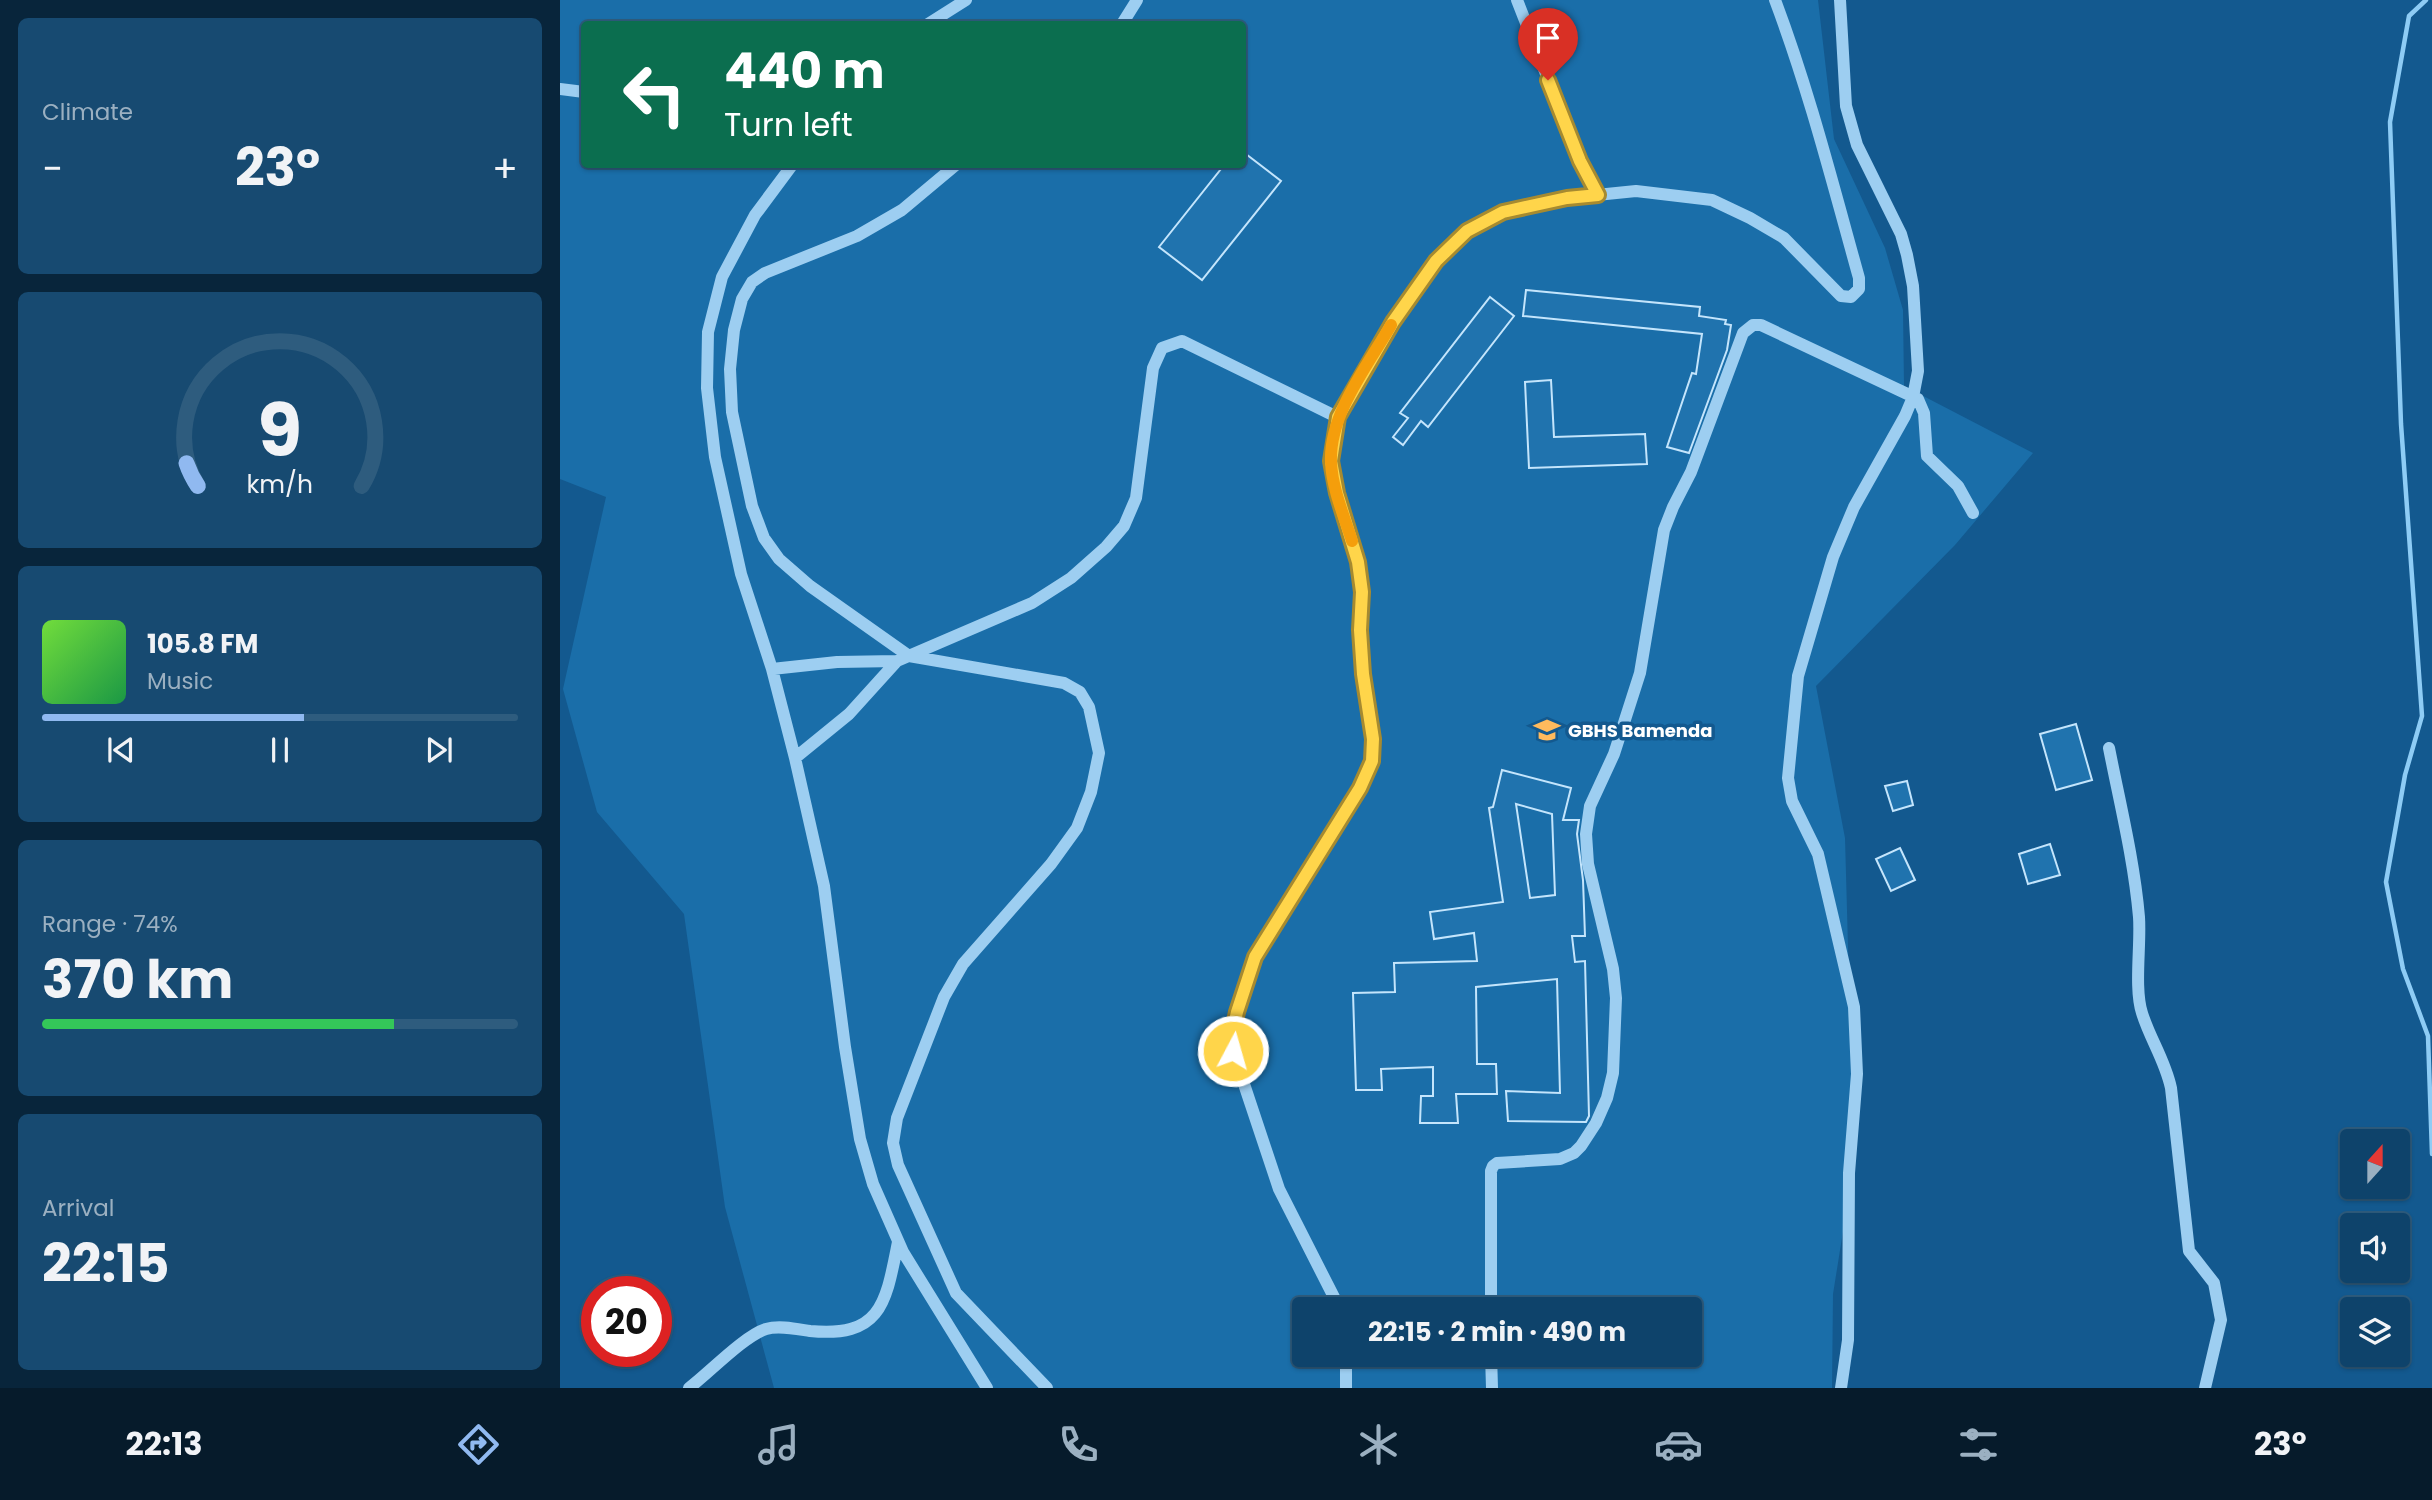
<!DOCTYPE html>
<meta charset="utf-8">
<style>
body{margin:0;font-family:Poppins,sans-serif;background:#174a71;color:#f1f3f6;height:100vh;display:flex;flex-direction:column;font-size:26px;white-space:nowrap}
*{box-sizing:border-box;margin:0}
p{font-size:23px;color:#9bb0c1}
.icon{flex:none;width:38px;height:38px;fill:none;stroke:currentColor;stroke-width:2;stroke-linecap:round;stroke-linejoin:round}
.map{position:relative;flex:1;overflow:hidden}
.details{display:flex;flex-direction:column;gap:18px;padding:18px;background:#08253b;width:560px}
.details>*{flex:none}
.guide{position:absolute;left:21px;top:21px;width:665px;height:147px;border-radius:7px;box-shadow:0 2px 5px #0004,0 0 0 2px #2e5c7e;background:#0b6e4f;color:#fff;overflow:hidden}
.needle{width:46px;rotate:21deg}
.fabs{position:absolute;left:1780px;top:1129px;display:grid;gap:14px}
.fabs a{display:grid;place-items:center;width:70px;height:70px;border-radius:7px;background:#0e436b;box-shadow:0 2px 5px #0004,0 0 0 2px #2e5c7e;font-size:35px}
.speed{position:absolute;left:21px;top:1276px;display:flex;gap:14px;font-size:35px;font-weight:700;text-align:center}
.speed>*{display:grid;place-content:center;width:91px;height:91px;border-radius:50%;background:#0e436b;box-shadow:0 2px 5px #0004,0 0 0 2px #2e5c7e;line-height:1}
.speed .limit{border:10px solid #d22;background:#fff;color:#111}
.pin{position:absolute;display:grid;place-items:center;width:60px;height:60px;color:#fff;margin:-72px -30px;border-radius:50% 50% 50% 0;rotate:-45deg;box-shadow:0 0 7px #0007}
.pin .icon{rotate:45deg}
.me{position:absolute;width:77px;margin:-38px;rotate:6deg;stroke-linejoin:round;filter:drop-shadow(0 0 5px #0008)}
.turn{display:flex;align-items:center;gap:24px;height:147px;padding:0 28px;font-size:32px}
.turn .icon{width:91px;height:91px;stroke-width:2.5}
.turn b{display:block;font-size:49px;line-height:60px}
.big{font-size:52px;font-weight:700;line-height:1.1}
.details .card{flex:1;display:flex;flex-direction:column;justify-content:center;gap:10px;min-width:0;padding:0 24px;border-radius:10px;background:#174a71}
.details .dial{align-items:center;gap:0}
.dial svg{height:182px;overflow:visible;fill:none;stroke:#2e5c7e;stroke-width:7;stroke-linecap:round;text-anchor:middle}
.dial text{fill:#f1f3f6;stroke:none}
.song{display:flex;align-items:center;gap:21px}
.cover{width:84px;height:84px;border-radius:10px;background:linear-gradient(135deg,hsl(100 70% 55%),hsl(140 70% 35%))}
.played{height:7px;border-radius:4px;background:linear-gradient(90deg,#90b9f0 55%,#2e5c7e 55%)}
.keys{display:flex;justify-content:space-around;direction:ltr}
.heat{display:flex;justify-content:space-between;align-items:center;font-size:38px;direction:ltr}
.charge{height:10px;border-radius:5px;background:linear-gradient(90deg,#34c759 74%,#2e5c7e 0)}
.trip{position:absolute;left:732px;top:1297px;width:410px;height:70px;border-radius:7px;background:#0e436b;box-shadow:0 2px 5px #0004,0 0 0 2px #2e5c7e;font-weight:700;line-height:70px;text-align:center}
.dock{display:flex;height:112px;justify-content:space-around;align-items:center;background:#061b2b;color:#9bb0c1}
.dock .icon{width:49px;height:49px}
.dock .on{color:#90b9f0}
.dock b{font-size:32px;color:#f1f3f6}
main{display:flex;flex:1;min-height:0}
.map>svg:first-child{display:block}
</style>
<main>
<section class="details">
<div class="card"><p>Climate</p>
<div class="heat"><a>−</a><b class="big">23°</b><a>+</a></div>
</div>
<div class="card dial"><svg viewBox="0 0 100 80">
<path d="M14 69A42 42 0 1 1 86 69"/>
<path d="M14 69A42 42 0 0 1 9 59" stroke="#90b9f0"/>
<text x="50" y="56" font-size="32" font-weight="700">9</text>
<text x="50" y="72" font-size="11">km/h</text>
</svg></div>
<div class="card">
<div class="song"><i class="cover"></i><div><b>105.8 FM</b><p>Music</p></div></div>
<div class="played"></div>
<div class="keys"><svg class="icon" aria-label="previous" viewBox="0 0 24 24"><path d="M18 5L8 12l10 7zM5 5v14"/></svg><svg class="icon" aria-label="pause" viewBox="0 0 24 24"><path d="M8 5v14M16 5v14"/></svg><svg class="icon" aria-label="next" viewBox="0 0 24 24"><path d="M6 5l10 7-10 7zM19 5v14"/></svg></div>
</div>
<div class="card"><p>Range · 74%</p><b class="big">370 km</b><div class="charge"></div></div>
<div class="card"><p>Arrival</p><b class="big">22:15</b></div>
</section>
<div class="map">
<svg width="1872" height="1388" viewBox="0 0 1872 1388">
<rect width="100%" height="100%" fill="#13598f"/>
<!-- green -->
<path fill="#1a6ea9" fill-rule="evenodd" d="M0,0H1258L1274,139L1325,248L1343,310L1344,386L1473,453L1395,545L1256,686L1285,838L1294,1163L1273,1294L1272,1388H214L165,1207L124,914L37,812L3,689L46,497L0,479ZM24,24H682V164H24ZM744,1309H1129V1354H744Z"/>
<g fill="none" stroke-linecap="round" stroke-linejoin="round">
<!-- stream -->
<path stroke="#8eccf5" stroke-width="4.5" d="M1866,0L1849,16L1830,122L1841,424L1862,716L1845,775L1826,882L1843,969L1868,1036L1872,1154"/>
</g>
<!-- building -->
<path fill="#2073ae" stroke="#c4e5fc" stroke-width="2" fill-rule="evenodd" d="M682,151L721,181L642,280L599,247L665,164H682Z
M966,290L1140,307L1139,316L1166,320L1165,324L1171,325L1167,350L1129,453L1107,447L1132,373L1136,374L1142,334L963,316Z
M930,297L954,316L868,427L861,421L843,445L833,437L848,418L840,413Z
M991,380L994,437L1085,434L1087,464L969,468L965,382Z
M1516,724L1532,780L1496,790L1480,734Z
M942,770L1011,788L1003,820H1019L1017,834L1023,880L1025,936H1012L1015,962L1025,961L1029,1116L1026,1122L948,1121L946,1091L1000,1093L997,979L916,987L917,1064H936L937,1094H896L898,1123H860L861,1096H873V1067L821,1069L822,1090H796L793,993L835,992L834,963L917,961L914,933L874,939L870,912L943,902L929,808L933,807ZM956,804L992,814L995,895L970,898Z
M1347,781L1353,805L1333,811L1325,786Z
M1490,844L1500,875L1468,884L1459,854Z
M1340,848L1355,880L1331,891L1316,859Z"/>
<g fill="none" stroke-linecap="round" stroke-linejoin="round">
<!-- minor -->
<path stroke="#9dcef1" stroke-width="12" d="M957,0L1020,161L1038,195
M1280,0L1286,106L1297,145L1341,234L1347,255L1353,286L1358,371L1353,397L1345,416L1294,507L1273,557L1238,676L1228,778L1232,801L1258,854L1294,1007L1297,1074L1289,1173L1288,1340L1281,1388
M368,24L406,0
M562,24L577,0
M0,89L24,92
M233,164L195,215L162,277L148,332L147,388L155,457L181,574L212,669L235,758L264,886L285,1047L300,1139L313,1184L343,1252L427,1388
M397,164L342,210L297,236L205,273L192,282L182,299L174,330L170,369L172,412L192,506L204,538L219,559L250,586L349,656L504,683L520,692L529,707L539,753L531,792L517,828L491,864L403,964L384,997L337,1118L333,1143L338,1165L396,1293L487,1388
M212,669L277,662L337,661L472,603L511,578L546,547L564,526L576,498L593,368L602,348L622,341L777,417
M1549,748C1560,804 1574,860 1579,917C1581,945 1574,988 1582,1013C1590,1039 1605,1060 1611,1088L1629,1251L1654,1283L1661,1320L1645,1388
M235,758L289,714L337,661
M780,1309L719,1189L673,1051L672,1035L677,1012L695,957L800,788L812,761L813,739L803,674L800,630L802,592L798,562L777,493L771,461L777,417L833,322L876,261L907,231L943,212L1007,198L1076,191L1152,200L1190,218L1224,238L1281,296L1291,297L1299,289V278C1273,185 1249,90 1215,0
M931,1309V1171L933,1166L937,1163L1000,1159L1014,1153L1021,1146L1036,1123L1047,1098L1053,1073L1056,998L1053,969L1028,864L1026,834L1030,806L1054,754L1080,673L1104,530L1113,507L1131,472L1183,333L1193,325H1201L1358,399L1364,413L1367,456L1398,486L1413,513
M786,1354V1388
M931,1354L932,1388
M129,1388C149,1373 184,1336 206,1329C219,1325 237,1329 250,1331C322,1338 326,1302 338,1242"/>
</g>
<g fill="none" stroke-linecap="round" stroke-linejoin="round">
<!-- route casing -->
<g stroke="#a68a30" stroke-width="18">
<path id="route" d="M673,1051L672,1035L677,1012L695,957L800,788L812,761L813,739L803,674L800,630L802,592L798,562L777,493L771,461L778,417L833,322L876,261L907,231L943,212L1007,198L1038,195L1020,161L988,80"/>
</g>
<!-- route -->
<use href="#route" stroke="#ffd54a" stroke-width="12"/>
<!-- slow -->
<path stroke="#f59e0b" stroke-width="12" d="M792,541C784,516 772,488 771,462C769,414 808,365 831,325"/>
</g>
<!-- icons -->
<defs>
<g id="school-bare" transform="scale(2.1)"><path d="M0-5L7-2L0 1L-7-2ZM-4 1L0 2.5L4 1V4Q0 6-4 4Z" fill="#ffba5d" stroke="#13598f" stroke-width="2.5" paint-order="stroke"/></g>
</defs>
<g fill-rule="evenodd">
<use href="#school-bare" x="987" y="730"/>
</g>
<g text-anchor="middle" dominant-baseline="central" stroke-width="7" stroke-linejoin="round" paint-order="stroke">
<!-- poi labels -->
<g font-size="18" font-weight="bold" fill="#fff" stroke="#13598f" text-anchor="start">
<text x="1008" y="730">GBHS Bamenda</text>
</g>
</g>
</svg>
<div class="fabs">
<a><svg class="needle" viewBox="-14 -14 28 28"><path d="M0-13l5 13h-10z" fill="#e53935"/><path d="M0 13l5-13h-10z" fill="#9bb0c1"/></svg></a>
<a><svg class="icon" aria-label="sound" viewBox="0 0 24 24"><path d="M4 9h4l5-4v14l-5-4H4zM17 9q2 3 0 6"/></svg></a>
<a><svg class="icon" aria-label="layers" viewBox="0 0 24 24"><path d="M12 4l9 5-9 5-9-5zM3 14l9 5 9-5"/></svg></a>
</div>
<div class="speed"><div class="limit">20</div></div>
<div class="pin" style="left:988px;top:80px;background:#d93025"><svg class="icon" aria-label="arrive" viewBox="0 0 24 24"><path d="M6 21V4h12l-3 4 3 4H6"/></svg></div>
<svg class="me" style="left:673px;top:1051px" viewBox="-20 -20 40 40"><circle r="17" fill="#ffd54a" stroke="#fff" stroke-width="3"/><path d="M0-11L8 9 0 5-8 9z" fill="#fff"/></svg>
<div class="trip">22:15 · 2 min · 490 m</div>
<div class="guide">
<div class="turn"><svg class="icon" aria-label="left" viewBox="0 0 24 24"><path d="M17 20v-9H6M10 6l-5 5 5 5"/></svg><div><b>440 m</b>Turn left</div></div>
</div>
</div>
</main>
<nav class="dock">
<b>22:13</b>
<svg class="icon on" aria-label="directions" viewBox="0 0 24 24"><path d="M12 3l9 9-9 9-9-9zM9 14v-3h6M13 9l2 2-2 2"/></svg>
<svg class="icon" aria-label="music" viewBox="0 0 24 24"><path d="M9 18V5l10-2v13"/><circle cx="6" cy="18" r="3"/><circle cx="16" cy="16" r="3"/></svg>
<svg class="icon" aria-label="phone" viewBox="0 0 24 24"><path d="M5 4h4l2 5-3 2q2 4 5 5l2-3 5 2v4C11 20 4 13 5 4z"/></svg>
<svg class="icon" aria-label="climate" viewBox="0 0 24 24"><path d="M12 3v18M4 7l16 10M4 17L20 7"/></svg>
<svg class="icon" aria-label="car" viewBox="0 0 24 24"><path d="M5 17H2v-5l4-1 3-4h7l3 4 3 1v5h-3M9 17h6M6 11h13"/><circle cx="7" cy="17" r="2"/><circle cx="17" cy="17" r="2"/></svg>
<svg class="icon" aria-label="filters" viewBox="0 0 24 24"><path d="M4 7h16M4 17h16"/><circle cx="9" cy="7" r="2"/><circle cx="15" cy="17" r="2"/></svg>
<b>23°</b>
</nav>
